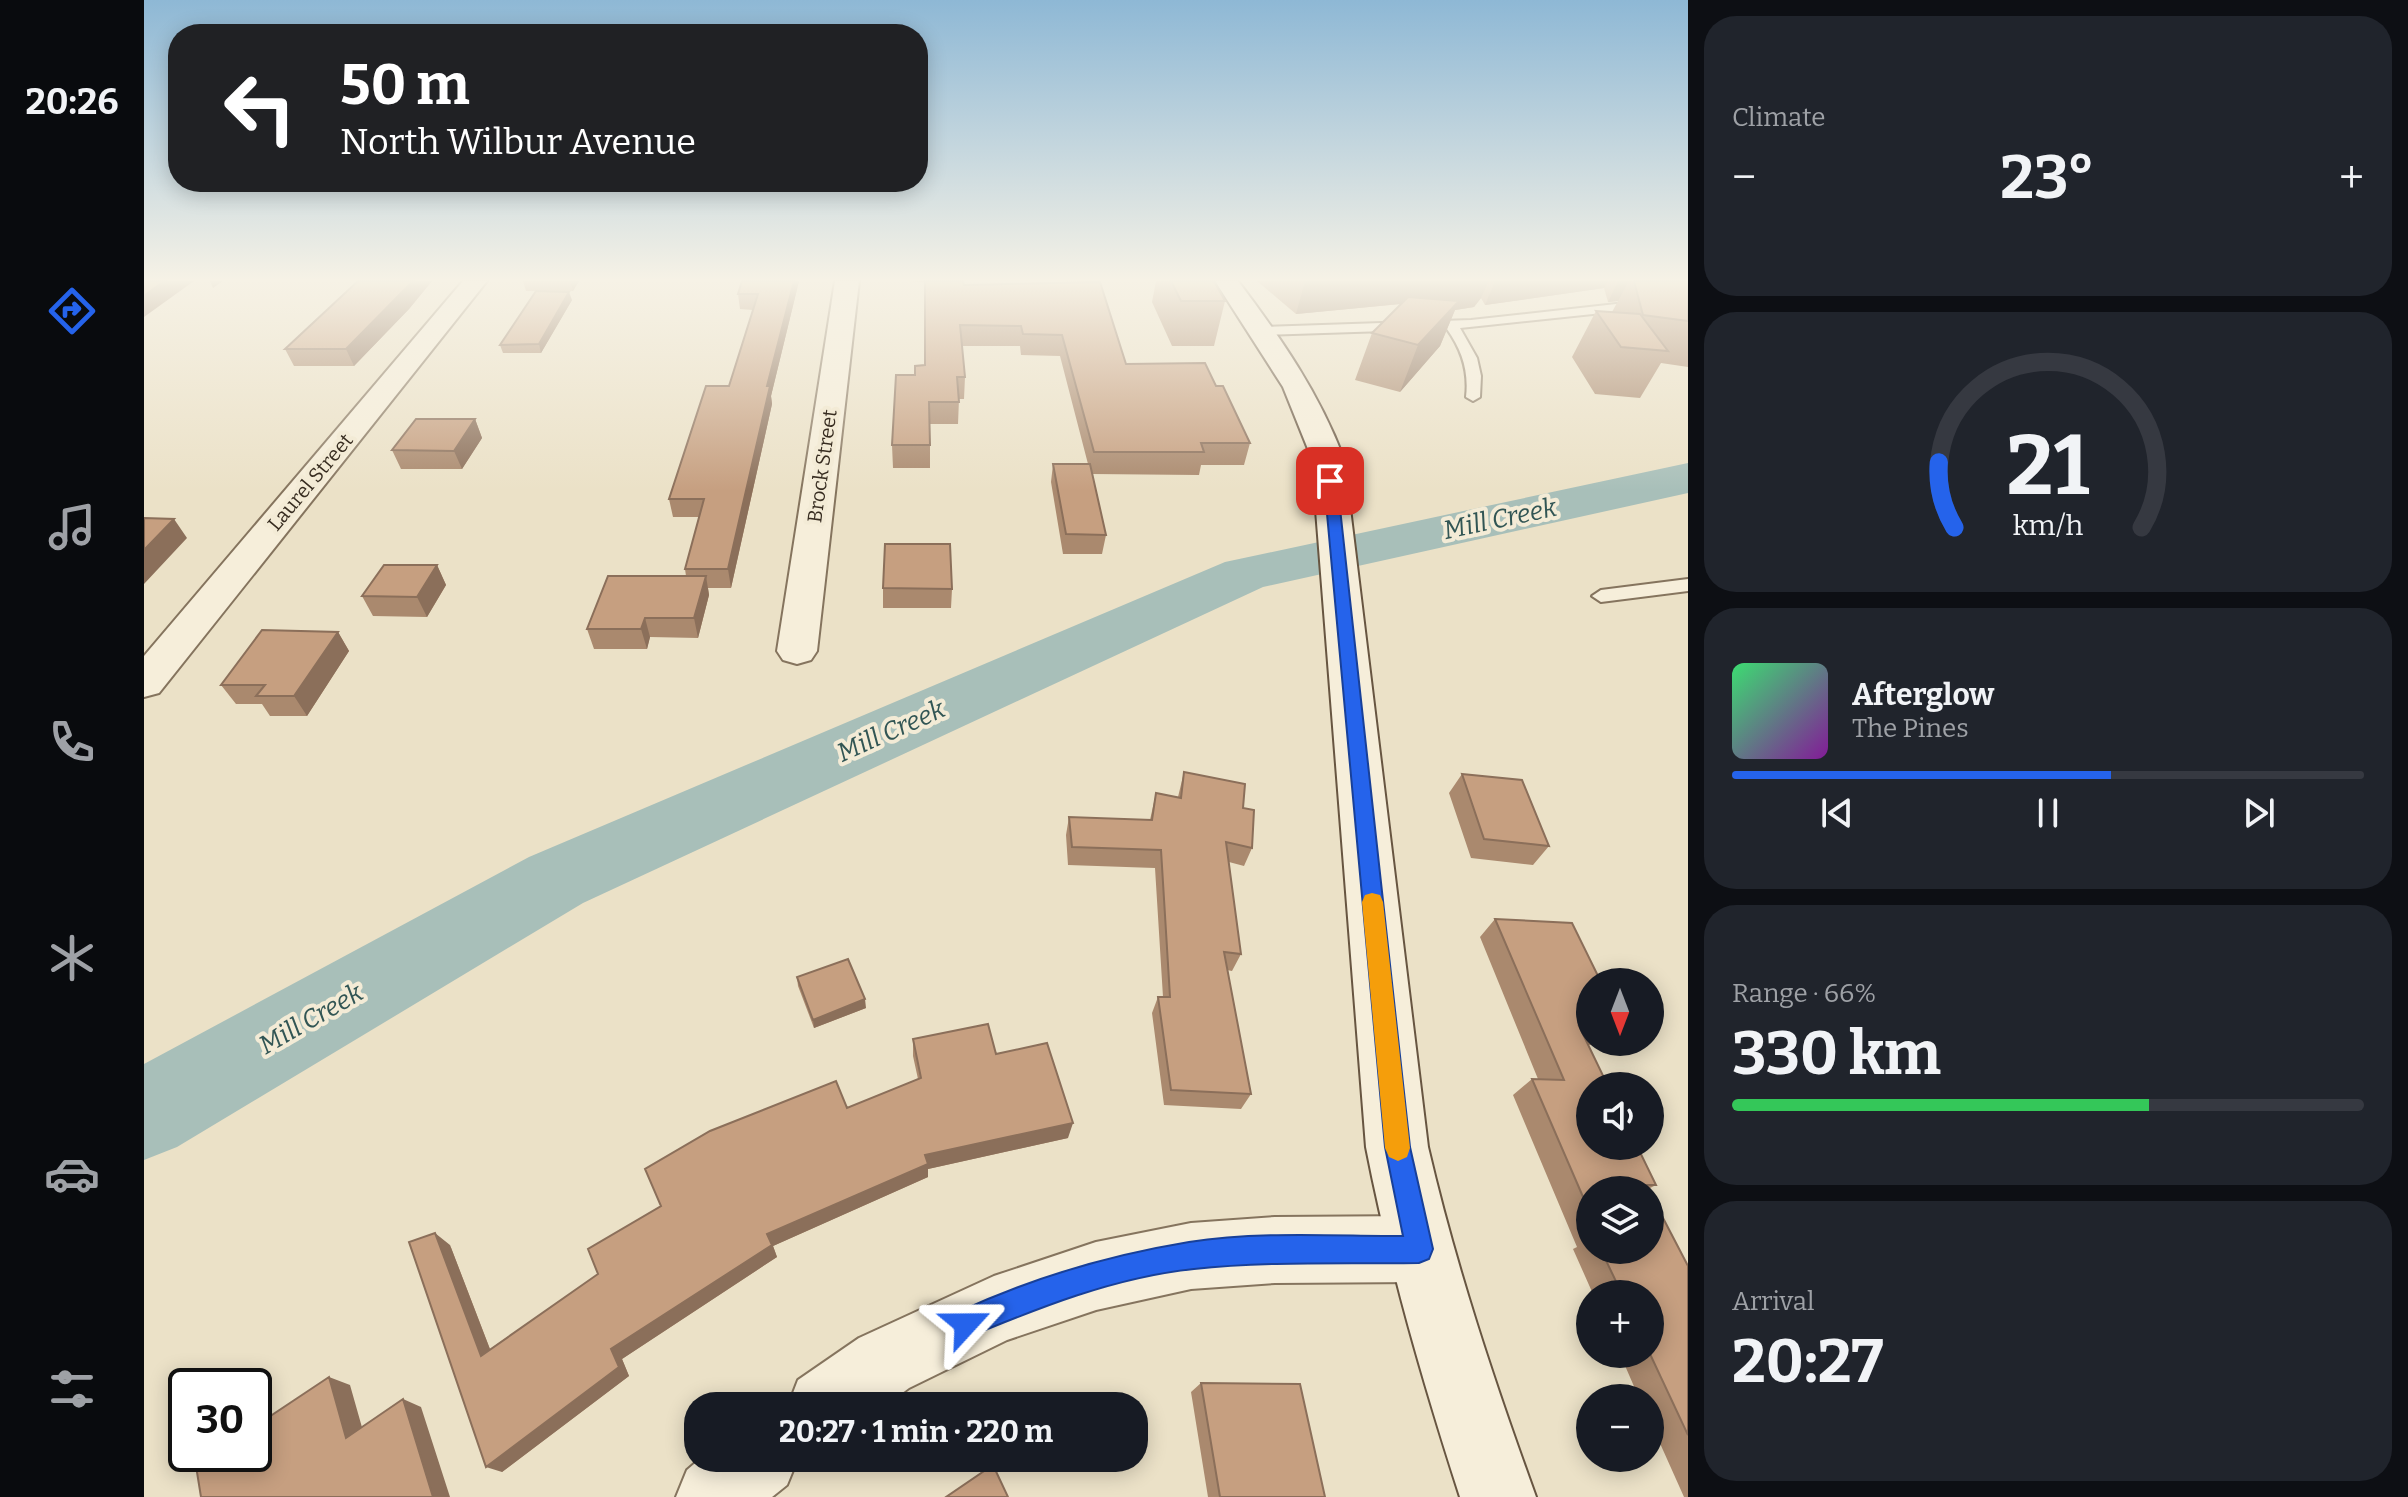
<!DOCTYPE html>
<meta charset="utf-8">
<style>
body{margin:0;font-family:Bitter,serif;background:#20242c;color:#f1f3f6;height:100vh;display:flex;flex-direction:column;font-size:30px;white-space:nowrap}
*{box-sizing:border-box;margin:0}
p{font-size:26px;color:#9ea1a6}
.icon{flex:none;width:44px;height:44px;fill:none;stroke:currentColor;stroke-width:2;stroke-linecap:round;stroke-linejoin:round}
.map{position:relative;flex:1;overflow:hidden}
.side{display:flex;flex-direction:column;gap:16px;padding:16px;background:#0d0f14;width:720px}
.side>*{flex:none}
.hud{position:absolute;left:24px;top:24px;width:760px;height:168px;border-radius:32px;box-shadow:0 4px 20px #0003;background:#202124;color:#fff;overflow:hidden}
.needle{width:52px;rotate:180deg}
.tools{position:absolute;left:1432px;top:968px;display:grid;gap:16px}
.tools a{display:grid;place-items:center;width:88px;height:88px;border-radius:50%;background:#171b24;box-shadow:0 4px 20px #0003;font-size:40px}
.speed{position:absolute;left:24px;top:1368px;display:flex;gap:16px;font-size:40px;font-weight:700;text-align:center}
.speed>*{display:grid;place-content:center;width:104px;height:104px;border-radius:50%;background:#171b24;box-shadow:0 4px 20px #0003;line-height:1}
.speed .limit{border:4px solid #111;border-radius:12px;background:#fff;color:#111}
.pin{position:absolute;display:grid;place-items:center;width:68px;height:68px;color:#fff;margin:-34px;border-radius:16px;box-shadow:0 4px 12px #0006}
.me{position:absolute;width:88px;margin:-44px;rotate:66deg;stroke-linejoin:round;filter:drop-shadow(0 0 6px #0008)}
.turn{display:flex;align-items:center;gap:28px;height:168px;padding:0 40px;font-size:36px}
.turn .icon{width:104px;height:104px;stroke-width:2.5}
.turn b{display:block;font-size:56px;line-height:68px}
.big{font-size:60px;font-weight:700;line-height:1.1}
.side .widget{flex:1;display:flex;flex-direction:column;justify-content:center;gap:12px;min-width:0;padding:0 28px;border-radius:32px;background:#20242c}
.side .dial{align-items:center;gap:0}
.dial svg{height:208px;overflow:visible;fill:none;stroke:#363941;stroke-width:7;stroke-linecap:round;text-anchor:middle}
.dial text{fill:#f1f3f6;stroke:none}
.song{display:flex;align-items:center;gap:24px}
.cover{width:96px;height:96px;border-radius:12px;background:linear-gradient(135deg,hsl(140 70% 55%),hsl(290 70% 35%))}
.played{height:8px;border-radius:4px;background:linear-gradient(90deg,#2563eb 60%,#363941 60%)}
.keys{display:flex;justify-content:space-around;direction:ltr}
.heat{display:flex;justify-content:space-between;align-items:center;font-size:44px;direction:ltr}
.charge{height:12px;border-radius:6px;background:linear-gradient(90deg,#34c759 66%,#363941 0)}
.trip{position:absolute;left:540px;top:1392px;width:464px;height:80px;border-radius:32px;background:#171b24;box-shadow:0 4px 20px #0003;font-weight:700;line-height:80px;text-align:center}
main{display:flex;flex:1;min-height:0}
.tabs{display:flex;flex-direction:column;width:144px;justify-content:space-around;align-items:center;background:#090b0e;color:#9ea1a6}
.tabs .icon{width:56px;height:56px}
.tabs .active{color:#2563eb}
.tabs b{font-size:36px;color:#f1f3f6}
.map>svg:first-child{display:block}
</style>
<main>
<nav class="tabs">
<b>20:26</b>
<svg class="icon active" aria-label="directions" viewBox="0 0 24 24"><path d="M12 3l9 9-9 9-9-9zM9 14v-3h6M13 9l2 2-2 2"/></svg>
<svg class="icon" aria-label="music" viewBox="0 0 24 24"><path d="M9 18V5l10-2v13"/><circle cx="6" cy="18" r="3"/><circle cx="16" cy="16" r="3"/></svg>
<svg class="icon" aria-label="phone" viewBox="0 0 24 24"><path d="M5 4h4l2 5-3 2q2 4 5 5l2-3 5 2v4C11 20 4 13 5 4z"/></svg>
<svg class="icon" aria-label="climate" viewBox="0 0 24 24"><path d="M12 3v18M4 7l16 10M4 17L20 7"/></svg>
<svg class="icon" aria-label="car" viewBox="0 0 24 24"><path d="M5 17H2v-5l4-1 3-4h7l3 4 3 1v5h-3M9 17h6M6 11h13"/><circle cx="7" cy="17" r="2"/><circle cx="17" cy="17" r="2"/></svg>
<svg class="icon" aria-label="filters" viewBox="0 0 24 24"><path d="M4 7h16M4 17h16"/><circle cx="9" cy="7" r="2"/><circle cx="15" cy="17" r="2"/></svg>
</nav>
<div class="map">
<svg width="1544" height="1497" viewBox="0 0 1544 1497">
<rect width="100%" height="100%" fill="#ebe1c7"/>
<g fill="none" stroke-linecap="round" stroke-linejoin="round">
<!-- river -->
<path fill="#a8bfb9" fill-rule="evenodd" d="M1544,463V493L1119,587L439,903L33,1147L0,1160V1064L385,857L1081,562Z"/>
<!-- lane casing -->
<g stroke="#85745e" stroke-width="4">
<path id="lane" d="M1544,296V304L1316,328L1333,358L1337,376L1336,397L1329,401L1322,397C1325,371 1318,350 1303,329L1118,335L1112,331L1118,327L1327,320Z
M1544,579V591L1457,602L1448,596L1457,590Z"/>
</g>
<!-- street casing -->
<g stroke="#85745e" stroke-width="4">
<path id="street" d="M319,281H343L15,693L0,697V656Z
M691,281H715L673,651L667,660L653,664L639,660L633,651Z
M1275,1216L1298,1226L1308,1249L1298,1272L1275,1282L1131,1283L1047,1289L952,1310L863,1340L765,1388L741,1406H644L654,1380L715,1338L850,1276L952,1242L1047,1223L1131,1217Z
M557,1458H654L643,1485L628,1497H532L543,1470Z"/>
</g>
<!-- secondary casing -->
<g stroke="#675541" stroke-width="4">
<path id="secondary" d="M1071,281H1094C1137,338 1175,393 1200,459L1284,1147C1312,1267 1350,1381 1392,1497H1316C1278,1379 1246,1269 1222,1147L1168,459L1139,387Z"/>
</g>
<!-- lane -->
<use href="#lane" fill="#f6eeda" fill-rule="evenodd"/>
<!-- street -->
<use href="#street" fill="#f6eeda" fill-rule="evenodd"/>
<!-- secondary -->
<use href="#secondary" fill="#f6eeda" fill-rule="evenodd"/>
</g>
<!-- wall -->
<path fill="#aa896e" d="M214,281H288L265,309L210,366H150L141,349Z
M379,281H435L429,291H393L428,300L397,353H359L356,345L392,291H382Z
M655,281L627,396L628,404L587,588H564L565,595L554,638L506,637L503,649H450L443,629L542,576L541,569L555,517H529L525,499L585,386L609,310L596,309L594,294Z
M761,281H819L820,285L982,364L1072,386L1106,443L1100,465H1057L1055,475L948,474L962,535L958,554H919L907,482L909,464H944L916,356L877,355L876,346H818L821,377L820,399H815L814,424H786V468H749L748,445L771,375L781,365V282Z
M1012,281H1070L1081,301L1070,346H1028L1008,302Z
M1113,281H1544V367L1517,363L1496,398L1451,394L1428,357L1452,311L1468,312L1474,301L1464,302L1460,288L1341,305L1337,298L1330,307L1311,310L1296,346L1256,392L1211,380L1228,333L1256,304L1152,314Z
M331,419L338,438L318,469H257L248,450Z
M293,565L302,585L283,617L229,616L218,596Z
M739,588L808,589L807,608H739Z
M194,632L205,651L163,716H126L118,704H92L77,685Z
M1040,772L1099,808L1108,848L1100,866L1085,862L1097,954L1088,971L1083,970L1107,1094L1097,1109L1020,1105L1008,1013L1014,997H1019L1011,868L924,865L922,835L925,817L1006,820L1012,793L1034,797Z
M1318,774L1405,846L1389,865L1327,858L1305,793Z
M1351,919L1446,982V1042H1464L1460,1045H1444L1512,1185L1504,1189L1446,1190V1250H1506L1544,1266V1497H1540L1506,1421V1398H1495L1476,1354H1506V1294H1449L1429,1249L1433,1247L1369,1095L1388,1079H1394L1336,937Z
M653,977L722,1008L670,1028L654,986Z
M769,1039L852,1054L924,1138L784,1169V1177L629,1246L633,1257L478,1359L485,1376L358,1472L306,1245L346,1349L454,1274L517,1206L703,1108L774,1079L769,1056Z
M1057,1383L1181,1497H1064L1047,1392Z"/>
<!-- shaded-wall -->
<path fill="#8b6f5a" d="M20,281H50L0,317V296Z
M66,281H79L69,288Z
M269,281H288L265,309L210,366L202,349Z
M426,281H435L429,291Z
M650,281H655L627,396L628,404L587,588L584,569L623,386Z
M1161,281H1345L1337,298L1330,307L1311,310L1296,346L1256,392L1274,345L1277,302L1152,314Z
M1351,281H1464L1460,288L1341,305Z
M1474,281H1485L1474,301L1464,302Z
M425,292L428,300L397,353L395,344Z
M331,419L338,438L318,469L310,451Z
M30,519L43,538L0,584V550Z
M293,565L302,585L283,617L273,597Z
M562,576L565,595L554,638L550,618Z
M501,618L506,637L503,649L497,629Z
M194,632L205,651L163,716L150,696Z
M721,999L722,1008L670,1028L669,1020Z
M929,1123L924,1138L784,1169V1177L629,1246L633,1257L478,1359L485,1376L358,1472L342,1467L467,1349L623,1234L781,1155Z
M291,1233L306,1245L352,1365L337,1356Z
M185,1377L206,1385L223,1445L202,1438Z
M259,1399L277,1407L306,1497H289Z"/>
<!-- building -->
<path fill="#c69f80" stroke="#8b6f5a" stroke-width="2" d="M0,281H20L0,296Z
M214,281H269L202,349H141Z
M598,281H650L623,386H626L584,569H541L560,499H525L562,386H585L614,294H594Z
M781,281H819L820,285L956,282L982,364L1061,363L1072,386H1079L1106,443H1057L1060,452H950L918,335L879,334L877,326L816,325L821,377H813L815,402H785L786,445H748L752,375H771V366L781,365Z
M1027,281H1070L1081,301H1037Z
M1490,281H1544V321L1499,315Z
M392,291L425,292L395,344L356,345Z
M1264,297L1315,301L1274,345L1228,333Z
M1452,311L1496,314L1524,351L1477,347Z
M272,419H331L310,451L248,450Z
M909,464H946L962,535L922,534Z
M0,518L30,519L0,550Z
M741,544H806L808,589L739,588Z
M240,565H293L273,597L218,596Z
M464,576H562L550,618H501L497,629H443Z
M118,630L194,632L150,696H112L121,685H77Z
M1040,772L1101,784L1099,808L1110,810L1108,848L1082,842L1097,954L1080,952L1107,1094L1027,1090L1014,997H1026L1017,850L928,847L925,817L1008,820L1012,793L1037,798Z
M1318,774L1378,780L1405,846L1340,839Z
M1351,919L1428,923L1457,982H1446V1027L1435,1026L1464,1086H1446V1146H1493L1512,1185H1502L1504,1190H1446V1213L1388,1079L1420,1080Z
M704,959L721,999L669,1020L653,977Z
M844,1024L852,1054L903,1043L929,1123L781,1155L784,1164L623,1234L628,1245L467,1349L475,1367L342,1467L265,1242L291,1233L337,1356L454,1274L444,1249L517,1206L501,1169L566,1131L692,1081L703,1108L777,1078L769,1039Z
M1506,1193L1544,1266V1435L1506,1354V1294H1478L1457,1250H1506Z
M185,1377L202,1438L259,1399L289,1497H57L52,1466L70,1454H110V1427Z
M1057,1383L1156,1384L1181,1497H1076Z
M849,1465L864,1497H802Z"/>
<!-- sky -->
<linearGradient id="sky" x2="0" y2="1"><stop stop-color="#8eb8d5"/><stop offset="0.57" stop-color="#f6f2e6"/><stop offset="1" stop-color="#f6f2e6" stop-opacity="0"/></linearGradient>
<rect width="1544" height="491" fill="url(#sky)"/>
<!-- route -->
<path fill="#2563eb" stroke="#184099" stroke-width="2" d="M1186,477L1193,481L1266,1147L1289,1249L1285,1259L1275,1263C1200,1264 1124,1261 1050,1269C971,1277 894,1308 822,1338L812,1334L808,1324L812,1313C885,1279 966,1255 1045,1242C1115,1231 1189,1236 1259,1236L1241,1147L1180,481Z"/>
<!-- slow -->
<path fill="#f59e0b" d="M1228,893L1236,895L1239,902L1266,1148L1263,1157L1254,1161L1245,1157L1241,1148L1218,902L1221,895Z"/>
<g text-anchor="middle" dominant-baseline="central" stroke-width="8" stroke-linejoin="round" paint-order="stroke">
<!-- far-street labels -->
<g font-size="20" fill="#372c20" stroke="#f3ebd6">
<text transform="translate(678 466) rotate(-82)">Brock Street</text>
<text transform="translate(166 482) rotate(-50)">Laurel Street</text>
</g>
<!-- water labels -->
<g font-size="26" font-style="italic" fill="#315554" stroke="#f3ebd6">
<text transform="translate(1356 519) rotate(-12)">Mill Creek</text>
<text transform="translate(747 731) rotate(-24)">Mill Creek</text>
<text transform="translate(167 1019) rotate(-30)">Mill Creek</text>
</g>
</g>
</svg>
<div class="tools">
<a><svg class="needle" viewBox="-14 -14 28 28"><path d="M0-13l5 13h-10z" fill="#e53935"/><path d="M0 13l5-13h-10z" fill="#9ea1a6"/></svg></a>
<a><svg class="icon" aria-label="sound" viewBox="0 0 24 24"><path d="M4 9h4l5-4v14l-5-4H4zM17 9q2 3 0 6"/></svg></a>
<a><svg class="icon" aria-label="layers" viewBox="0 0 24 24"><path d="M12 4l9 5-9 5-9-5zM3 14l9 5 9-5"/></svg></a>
<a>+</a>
<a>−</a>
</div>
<div class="speed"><div class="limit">30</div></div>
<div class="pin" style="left:1186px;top:481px;background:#d93025"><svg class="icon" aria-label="arrive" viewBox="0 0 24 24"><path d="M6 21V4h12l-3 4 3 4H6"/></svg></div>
<svg class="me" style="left:822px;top:1324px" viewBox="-20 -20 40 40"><path d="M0-17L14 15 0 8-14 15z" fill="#2563eb" stroke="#fff" stroke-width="4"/></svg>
<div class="trip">20:27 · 1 min · 220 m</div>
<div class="hud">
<div class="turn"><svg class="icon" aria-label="left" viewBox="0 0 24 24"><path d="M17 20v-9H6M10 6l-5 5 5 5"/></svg><div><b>50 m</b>North Wilbur Avenue</div></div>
</div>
</div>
<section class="side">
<div class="widget"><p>Climate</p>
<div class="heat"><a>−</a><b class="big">23°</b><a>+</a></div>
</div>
<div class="widget dial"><svg viewBox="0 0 100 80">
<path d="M14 69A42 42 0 1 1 86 69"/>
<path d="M14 69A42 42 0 0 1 8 44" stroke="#2563eb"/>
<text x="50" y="56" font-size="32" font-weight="700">21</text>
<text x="50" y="72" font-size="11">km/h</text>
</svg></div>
<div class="widget">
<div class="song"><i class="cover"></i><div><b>Afterglow</b><p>The Pines</p></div></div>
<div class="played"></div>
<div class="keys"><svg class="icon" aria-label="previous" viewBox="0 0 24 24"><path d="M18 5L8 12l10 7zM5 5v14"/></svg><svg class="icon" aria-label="pause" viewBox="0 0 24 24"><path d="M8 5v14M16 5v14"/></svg><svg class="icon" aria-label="next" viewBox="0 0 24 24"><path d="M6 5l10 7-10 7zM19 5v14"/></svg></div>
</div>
<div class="widget"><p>Range · 66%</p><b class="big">330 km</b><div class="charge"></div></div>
<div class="widget"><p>Arrival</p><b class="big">20:27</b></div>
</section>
</main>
